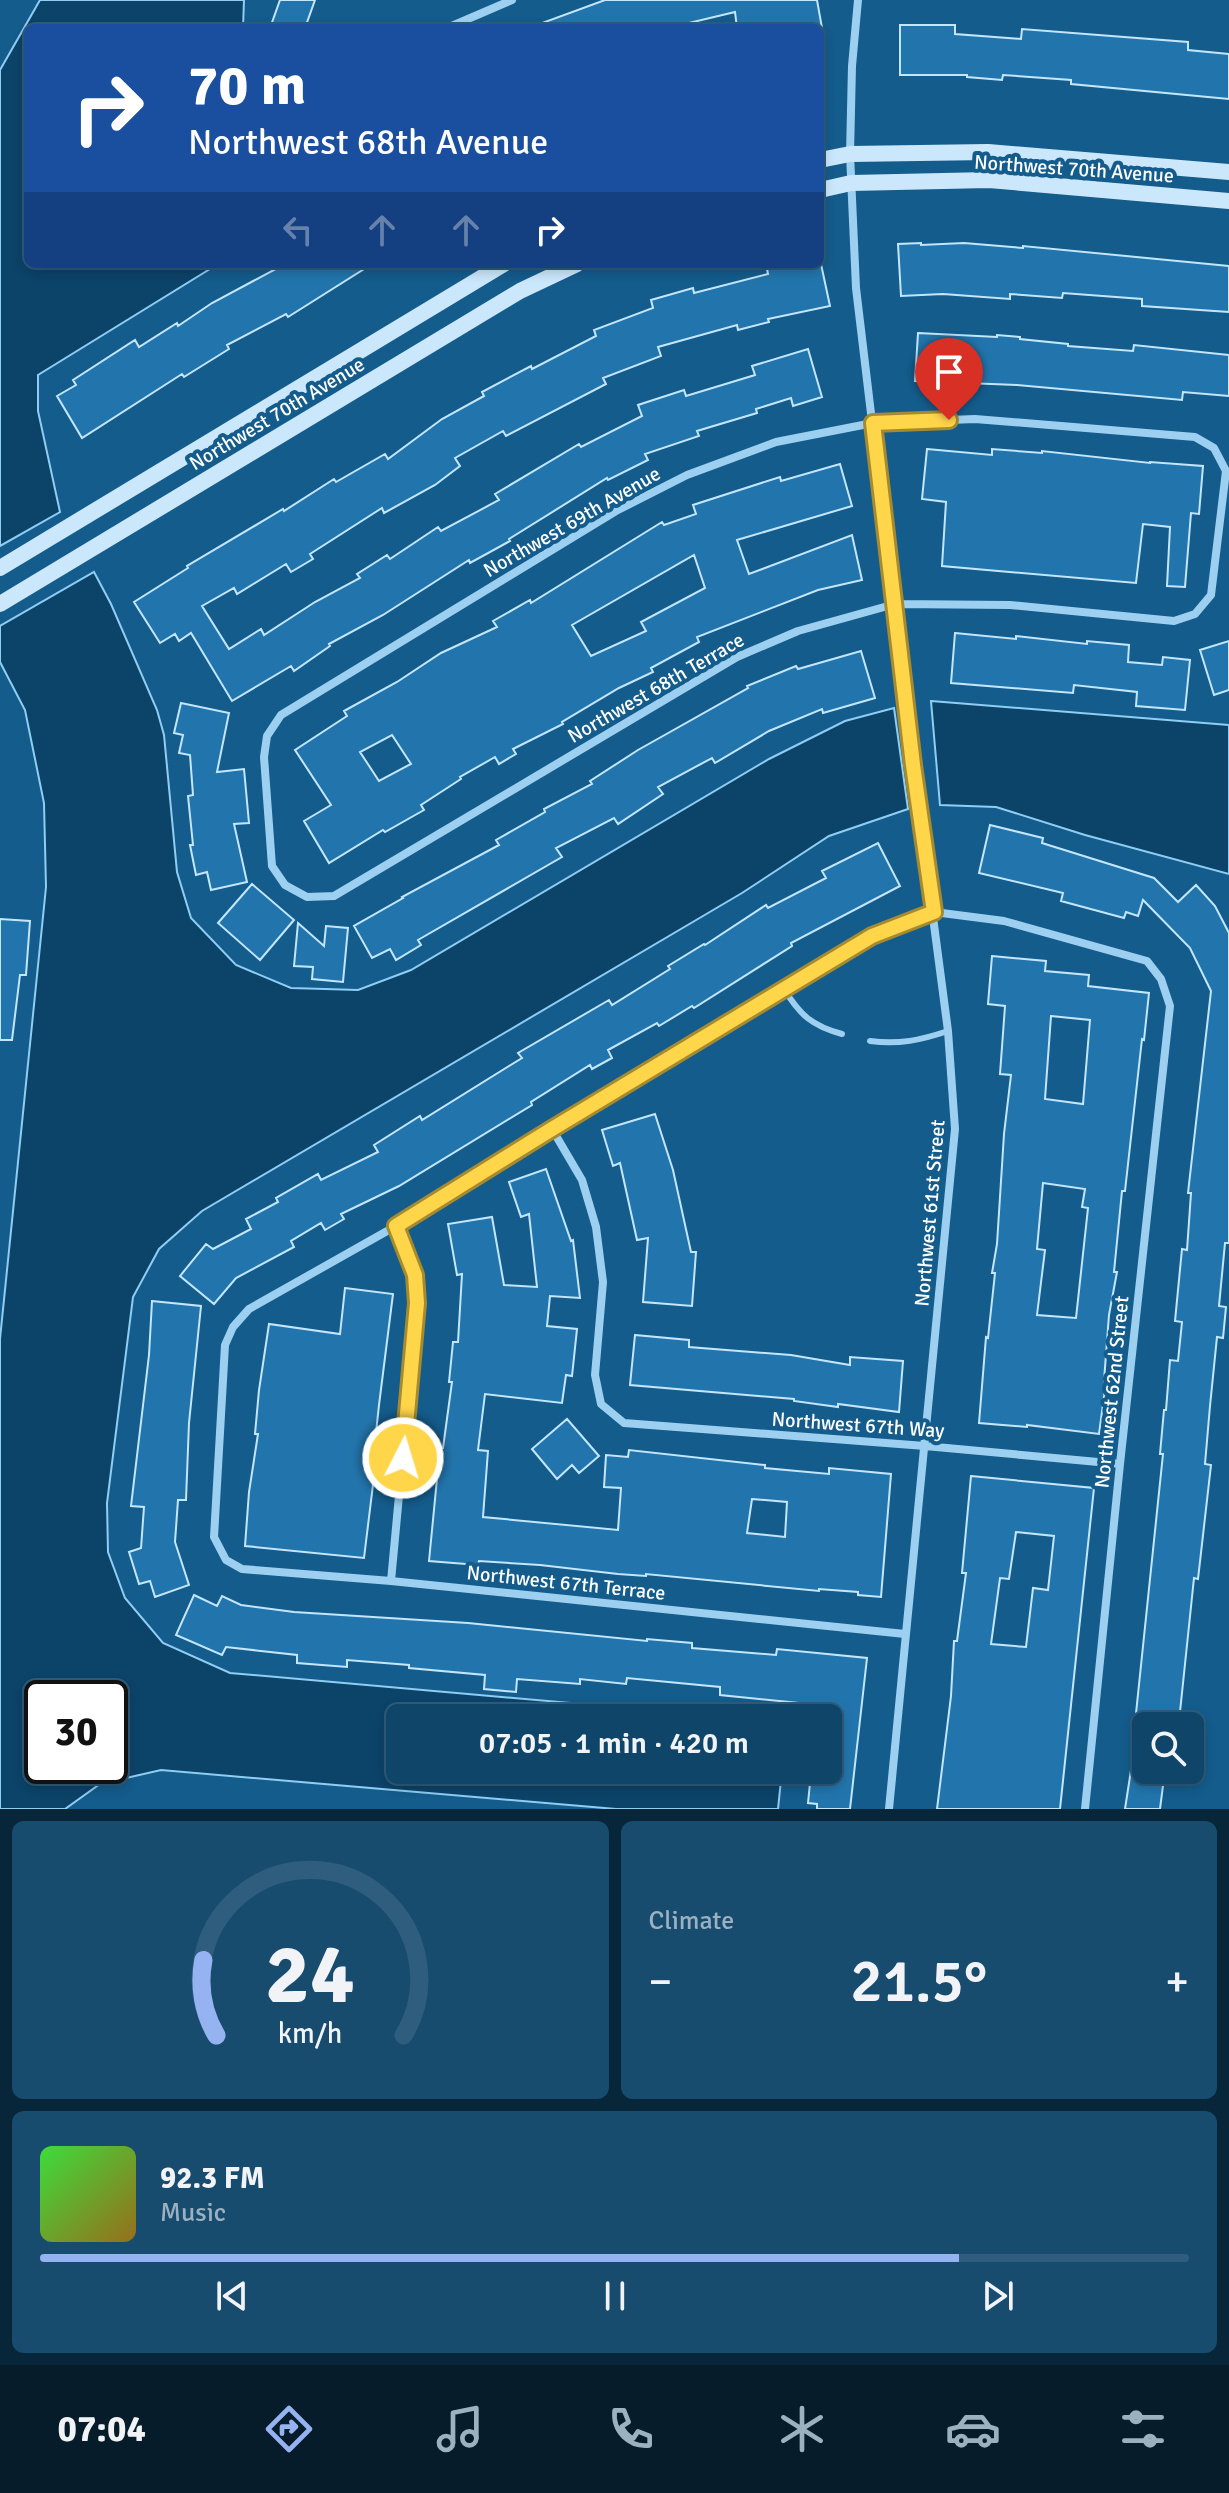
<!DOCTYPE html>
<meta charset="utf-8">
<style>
body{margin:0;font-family:Signika,sans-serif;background:#184c6f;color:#f1f3f6;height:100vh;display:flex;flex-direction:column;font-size:30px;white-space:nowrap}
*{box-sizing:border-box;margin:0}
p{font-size:26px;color:#9bb1c0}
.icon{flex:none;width:44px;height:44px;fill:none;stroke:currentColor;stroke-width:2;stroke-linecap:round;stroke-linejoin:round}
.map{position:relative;height:1809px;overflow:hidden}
.panel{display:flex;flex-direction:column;gap:12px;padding:12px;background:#08263a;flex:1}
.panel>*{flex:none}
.guide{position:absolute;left:24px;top:24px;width:800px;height:244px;border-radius:12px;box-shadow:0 4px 12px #0003,0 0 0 2px #2f5d7d;background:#1a4fa0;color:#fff;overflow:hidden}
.buttons{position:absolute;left:1132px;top:1712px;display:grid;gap:16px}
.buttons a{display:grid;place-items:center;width:72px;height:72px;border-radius:12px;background:#0f4569;box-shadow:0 4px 12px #0003,0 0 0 2px #2f5d7d;font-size:40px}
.speed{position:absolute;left:24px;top:1680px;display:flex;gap:16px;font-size:40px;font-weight:700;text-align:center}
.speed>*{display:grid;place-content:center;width:104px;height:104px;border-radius:50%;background:#0f4569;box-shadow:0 4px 12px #0003,0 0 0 2px #2f5d7d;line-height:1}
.speed .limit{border:4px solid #111;border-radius:12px;background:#fff;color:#111}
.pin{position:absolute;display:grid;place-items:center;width:68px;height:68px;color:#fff;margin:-82px -34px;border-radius:50% 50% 50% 0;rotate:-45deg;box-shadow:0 0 8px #0007}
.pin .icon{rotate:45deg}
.me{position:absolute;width:88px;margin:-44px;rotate:5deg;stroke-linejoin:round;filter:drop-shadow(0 0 6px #0008)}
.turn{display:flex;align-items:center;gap:28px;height:168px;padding:0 32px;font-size:36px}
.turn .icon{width:104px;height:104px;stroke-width:2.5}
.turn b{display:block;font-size:56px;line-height:68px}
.lanes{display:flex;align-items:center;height:76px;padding:0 32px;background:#0003;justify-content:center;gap:40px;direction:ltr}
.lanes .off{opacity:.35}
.big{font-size:60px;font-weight:600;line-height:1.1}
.panel .tile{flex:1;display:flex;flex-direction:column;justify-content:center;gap:12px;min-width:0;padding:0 28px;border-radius:12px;background:#184c6f}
.panel .dial{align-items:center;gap:0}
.dial svg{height:208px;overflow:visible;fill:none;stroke:#2f5d7d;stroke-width:7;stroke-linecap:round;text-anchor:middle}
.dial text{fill:#f1f3f6;stroke:none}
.song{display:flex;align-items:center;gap:24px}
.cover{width:96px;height:96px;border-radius:12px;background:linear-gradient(135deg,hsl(120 70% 55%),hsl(40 70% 35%))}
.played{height:8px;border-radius:4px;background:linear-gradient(90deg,#95b2f1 80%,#2f5d7d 80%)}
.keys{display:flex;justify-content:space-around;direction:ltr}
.heat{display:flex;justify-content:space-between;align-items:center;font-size:44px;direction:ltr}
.panel .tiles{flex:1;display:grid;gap:12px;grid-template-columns:1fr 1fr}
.tile:last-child{grid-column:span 2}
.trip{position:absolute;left:386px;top:1704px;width:456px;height:80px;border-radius:12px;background:#0f4569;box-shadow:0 4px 12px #0003,0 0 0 2px #2f5d7d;font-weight:600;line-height:80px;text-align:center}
.menu{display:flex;height:128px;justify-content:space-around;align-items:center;background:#061c2a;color:#9bb1c0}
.menu .icon{width:56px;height:56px}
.menu .active{color:#95b2f1}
.menu b{font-size:36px;color:#f1f3f6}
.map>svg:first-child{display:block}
</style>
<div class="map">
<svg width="1229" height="1809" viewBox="0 0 1229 1809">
<rect width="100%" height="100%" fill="#145c8c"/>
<!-- water -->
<path fill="#0c4369" stroke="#8fcdf3" stroke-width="2" fill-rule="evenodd" d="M40,0H244L243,28H28V264H218L38,375V411L60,512L0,546V70Z
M94,572L111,604L157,710L164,735L177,872L191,918L236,965L291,988L358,990L411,970L769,759L845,721L894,708L908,809L829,836L742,893L202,1211L159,1249L133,1297L107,1503L108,1552L125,1598L163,1643L230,1673L741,1718H400V1770H782L778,1809H616L161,1770L100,1784L65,1809H0V1339L46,887L44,803L25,710L0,662V626ZM110,1698V1766H42V1698Z
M931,701L1229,725V874L1085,835L996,807L940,805Z"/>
<!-- building -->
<path fill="#2275ac" stroke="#c3e6fc" stroke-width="2" fill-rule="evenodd" d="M280,0H315L305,28H270Z
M605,0H817L822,28H737L735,12L668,28H535L534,26Z
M900,25H955V34L1021,39L1022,29L1188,42V50L1229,54V99L1071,84V80L1003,75L1002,80L967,77V75H900Z
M921,243V245L964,243L1023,248V246L1229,266V312L1142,306V299L1063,293L1062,298L1010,294V299L943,294L901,296L898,244Z
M285,264H372L288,317L286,314L227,345L229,349L184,377L182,374L82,438L57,396L76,385L73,380L135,340L139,347L177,323L178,326L212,303Z
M794,264H821L830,306L768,319L769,322L738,330L737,325L658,347L661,356L603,378L606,384L506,436L503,431L455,458L460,466L435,485L384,513L382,508L310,554L313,559L291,572L286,564L237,594L234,588L202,606L229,649L261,629L264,635L315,602L360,578L357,574L387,555L390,559L438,527L441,531L499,500L495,494L579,444L581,447L642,416L638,405L684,390L686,396L755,375L752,366L808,349L822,397L793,406L791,398L756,409L757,413L697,431L699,436L645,454L648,460L608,480L607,478L509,539L510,541L470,563L469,560L383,615L329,644L330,646L294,671L291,666L232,701L191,633L179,641L175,634L160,643L134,602L188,568L187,566L283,509L284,511L334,479L336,482L385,454L388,459L442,419L484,396L482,392L531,366L532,369L596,336L594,330L653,308L651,300L693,288L694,293L768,274L767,269Z
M918,333L997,337V335L1020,337V339L1068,344V346L1133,351L1134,345L1229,355V396L1183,392L1182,400L1017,385L915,381Z
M927,449L992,455V449L1042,453V451L1150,463V462L1203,466L1199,514L1191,513L1185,587L1167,586L1170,527L1143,524L1136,583L942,566L946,502L922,499Z
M840,464L852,506L737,540L749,574L852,535L862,580L818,590L697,637L699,642L651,668L653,672L619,688L562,722L563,724L513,749L516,754L499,764L495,757L460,777L461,779L421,805L424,810L385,832L383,830L329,863L304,821L331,805L295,750L347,716L344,711L397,682L441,653L497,627L493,621L530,600L531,603L662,522L664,525L696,514L693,505L780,477L781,481ZM694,555L705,588L641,622L646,631L591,656L572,625ZM392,735L411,764L379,781L360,752Z
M955,633L1016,639V636L1087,644V641L1129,645L1128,662L1162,665L1163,657L1190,660L1185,710L1136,706L1137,692L1074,685L1073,693L951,683Z
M1229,641V690L1214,695L1200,650Z
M861,651L875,698L823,713L822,709L769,731L715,763L712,758L658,787L663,794L618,824L614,818L556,848L562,857L418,940L421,945L396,960L390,949L372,958L354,926L403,898L402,897L499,845L496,840L545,812L544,809L592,784L590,781L638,750L748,688L747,686L796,666L798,669Z
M181,703L229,713L217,772L244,769L249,823L234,824L247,882L211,890L207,872L196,875L190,845H193L188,796L193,795L190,755L179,753L183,735L174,733Z
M990,825L1043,838L1042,843L1154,878L1178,902L1196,885L1215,906L1229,933V1243H1225L1219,1306L1226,1307L1223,1338L1217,1337L1210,1406L1205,1464L1211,1465L1198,1579L1194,1578L1180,1712L1170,1711L1169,1726L1135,1723L1163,1454H1160L1164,1410H1166L1170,1360L1178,1361L1182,1322L1175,1321L1182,1249L1187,1250L1191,1193H1188L1211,991L1190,948L1143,900L1138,916L1126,912L1124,918L1061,901L1063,893L979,873Z
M878,843L900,886L791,943L792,946L694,1008L692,1006L659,1026L657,1023L608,1050L612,1058L592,1069L590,1065L531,1102L532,1105L399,1186L341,1214L344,1219L325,1230L321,1223L291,1241L294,1247L236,1278L214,1304L180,1276L206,1244L213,1249L251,1229L246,1219L278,1202L276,1198L318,1174L321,1180L378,1152L374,1145L420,1116L422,1120L522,1058L518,1053L609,1000L612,1005L670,969L668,966L704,944L705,945L766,905L768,908L826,878L822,871Z
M252,884L294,920L260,960L218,923Z
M0,919L30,921L26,975H20L12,1040H0Z
M298,923L324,946L326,926L348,928L343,982L312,979L313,967L294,966Z
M992,956L1046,961L1045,971L1089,975L1088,986L1149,993L1144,1040L1142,1039L1125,1191H1122L1114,1272H1117L1109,1315L1104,1381L1106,1382L1099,1434L1027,1425V1427L979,1423L986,1337L988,1338L995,1273H992L997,1244L1004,1134L1011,1075L1000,1074L1005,1006L988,1004ZM1051,1016L1090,1020L1083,1104L1045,1099ZM1043,1183L1085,1189L1082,1207L1088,1208L1076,1318L1037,1315L1045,1250L1037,1249Z
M655,1114L673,1170L691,1252H696L692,1306L643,1302L648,1238L637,1240L620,1163L613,1166L602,1130Z
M546,1169L571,1241L573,1240L580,1298L550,1296L547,1326L577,1329L572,1376L566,1375L562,1403L485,1394L478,1450L488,1451L483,1517L618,1530L621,1488L604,1487L606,1455L628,1457L629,1450L765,1465V1468L829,1474V1468L891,1474L881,1597L858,1595V1592L819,1589V1591L646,1574V1576L618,1574L540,1565L479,1561L478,1565L429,1561L440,1448H443L452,1382H449L453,1342H458L462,1274L457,1275L448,1224L492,1217L504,1285L537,1287L529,1214L521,1217L509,1182ZM752,1499L787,1502L785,1537L747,1533Z
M345,1288L393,1294L379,1405L374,1451L377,1452L364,1558L245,1546L249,1492L258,1434H255L259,1390L269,1324L340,1334Z
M152,1301L201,1306L189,1423L186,1500H178L175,1542L189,1585L155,1597L150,1581L139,1584L129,1552L141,1548L144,1507L131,1506L149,1355Z
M635,1335L689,1340V1347L791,1355L850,1365V1357L903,1361L899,1412L838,1404V1407L794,1401V1399L630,1385Z
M567,1419L599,1456L579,1473L572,1465L557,1479L532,1449Z
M971,1476L1094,1488L1060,1809H937L951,1696L954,1641H957L966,1573H962ZM1016,1532L1054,1536L1048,1590L1033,1588L1026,1647L991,1644L1000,1578L1009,1579Z
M194,1595L217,1606L222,1596L241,1605L294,1612L468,1623L647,1641V1639L692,1643V1648L776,1655L777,1649L867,1658L850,1809H817V1804L808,1803L810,1783L821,1784L822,1770H828V1706L720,1695V1687L627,1678L626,1684L580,1679V1684L517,1679L516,1692L484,1689L485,1675L409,1668V1665L347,1660V1667L297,1663V1655L226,1647L222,1655L176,1635Z
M1131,1770H1165L1160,1809H1125Z"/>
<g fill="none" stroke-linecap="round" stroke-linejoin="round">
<!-- lane -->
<path stroke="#9dd0f0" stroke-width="6" d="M784,989C800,1015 812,1026 842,1034
M870,1041C899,1045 921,1040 948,1031"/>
<!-- street -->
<path stroke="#9dd0f0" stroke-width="8" d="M858,0L852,66L850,154L856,288L913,765L948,1031L955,1129L889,1809
M447,28L512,0
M975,419L1195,437L1214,448L1226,471L1211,595L1195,614L1174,621L1010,605L895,604L798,631L737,657L334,896L307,897L285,885L272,866L264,757L267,736L281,715L616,511L687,475L776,442L873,423Z
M552,1129L582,1180L596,1227L603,1282L595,1375L601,1404L624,1423L925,1446L1120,1464
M391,1581L417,1303L415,1275L396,1226
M905,1634L391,1581L242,1569L226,1560L214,1537L225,1345L233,1327L249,1309L396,1226L552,1129L872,936L934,912L1004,921L1147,961L1161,979L1170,1006L1120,1464L1085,1809"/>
<!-- secondary -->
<path stroke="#cbe7fb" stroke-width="16" d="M820,160L850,154L988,152L1229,172
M820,190L851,183L989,180L1229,201
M0,568L504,264
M0,604L520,291L577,264"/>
</g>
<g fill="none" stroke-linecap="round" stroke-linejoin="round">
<!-- route casing -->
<g stroke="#a68a30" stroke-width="20">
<path id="route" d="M403,1458L417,1303L415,1275L396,1226L552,1129L872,936L934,912L913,765L873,423L949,420"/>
</g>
<!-- route -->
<use href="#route" stroke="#ffd54a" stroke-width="14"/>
</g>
<g text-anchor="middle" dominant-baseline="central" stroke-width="8" stroke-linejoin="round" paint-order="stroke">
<!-- street labels -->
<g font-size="20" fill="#fff" stroke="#145c8c">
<text transform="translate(1074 169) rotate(4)">Northwest 70th Avenue</text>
<text transform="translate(277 414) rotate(-31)">Northwest 70th Avenue</text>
<text transform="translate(572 522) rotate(-30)">Northwest 69th Avenue</text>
<text transform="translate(656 688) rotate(-30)">Northwest 68th Terrace</text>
<text transform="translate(930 1213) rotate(-85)">Northwest 61st Street</text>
<text transform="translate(1112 1392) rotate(-84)">Northwest 62nd Street</text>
<text transform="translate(858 1425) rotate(4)">Northwest 67th Way</text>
<text transform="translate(566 1583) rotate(6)">Northwest 67th Terrace</text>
</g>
</g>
</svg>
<div class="buttons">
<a><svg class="icon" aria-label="search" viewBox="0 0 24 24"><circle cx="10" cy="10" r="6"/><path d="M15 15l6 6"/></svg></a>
</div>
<div class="speed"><div class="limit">30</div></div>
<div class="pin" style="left:949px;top:420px;background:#d93025"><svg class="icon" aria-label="arrive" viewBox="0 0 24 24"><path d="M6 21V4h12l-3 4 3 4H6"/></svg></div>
<svg class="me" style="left:403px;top:1458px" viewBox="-20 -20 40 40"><circle r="17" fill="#ffd54a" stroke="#fff" stroke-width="3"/><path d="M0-11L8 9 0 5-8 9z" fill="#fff"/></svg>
<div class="trip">07:05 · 1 min · 420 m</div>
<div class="guide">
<div class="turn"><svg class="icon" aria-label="right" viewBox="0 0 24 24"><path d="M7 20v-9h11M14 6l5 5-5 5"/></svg><div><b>70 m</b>Northwest 68th Avenue</div></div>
<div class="lanes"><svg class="icon off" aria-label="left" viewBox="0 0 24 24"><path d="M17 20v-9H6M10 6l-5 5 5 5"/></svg><svg class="icon off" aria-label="ahead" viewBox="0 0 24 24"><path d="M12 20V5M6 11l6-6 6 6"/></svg><svg class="icon off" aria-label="ahead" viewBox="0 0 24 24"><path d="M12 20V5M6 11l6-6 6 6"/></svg><svg class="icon" aria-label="right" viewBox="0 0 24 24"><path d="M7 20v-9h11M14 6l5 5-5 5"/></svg></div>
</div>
</div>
<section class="panel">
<div class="tiles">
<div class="tile dial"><svg viewBox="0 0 100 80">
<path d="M14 69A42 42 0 1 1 86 69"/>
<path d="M14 69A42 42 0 0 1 9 40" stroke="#95b2f1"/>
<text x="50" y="56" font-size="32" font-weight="700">24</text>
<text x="50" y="72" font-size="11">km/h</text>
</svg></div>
<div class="tile"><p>Climate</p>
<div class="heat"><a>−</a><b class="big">21.5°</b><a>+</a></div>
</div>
<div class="tile">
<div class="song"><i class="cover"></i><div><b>92.3 FM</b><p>Music</p></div></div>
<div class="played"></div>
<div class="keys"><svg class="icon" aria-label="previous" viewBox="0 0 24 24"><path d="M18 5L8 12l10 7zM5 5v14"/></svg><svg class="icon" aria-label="pause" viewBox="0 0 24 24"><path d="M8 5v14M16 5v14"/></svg><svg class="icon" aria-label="next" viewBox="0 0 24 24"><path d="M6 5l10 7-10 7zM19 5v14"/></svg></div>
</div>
</div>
</section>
<nav class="menu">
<b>07:04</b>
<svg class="icon active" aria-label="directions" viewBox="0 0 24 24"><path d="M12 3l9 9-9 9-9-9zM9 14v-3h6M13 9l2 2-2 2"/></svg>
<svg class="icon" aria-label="music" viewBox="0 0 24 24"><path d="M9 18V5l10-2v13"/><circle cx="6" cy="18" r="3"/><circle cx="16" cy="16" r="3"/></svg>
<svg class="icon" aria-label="phone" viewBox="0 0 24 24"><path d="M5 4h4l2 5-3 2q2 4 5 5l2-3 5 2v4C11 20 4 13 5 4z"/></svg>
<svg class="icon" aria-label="climate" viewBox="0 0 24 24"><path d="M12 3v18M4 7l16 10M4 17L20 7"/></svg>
<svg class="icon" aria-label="car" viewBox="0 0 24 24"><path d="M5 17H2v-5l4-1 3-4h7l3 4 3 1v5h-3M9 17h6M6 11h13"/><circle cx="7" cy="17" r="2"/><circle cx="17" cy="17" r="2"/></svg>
<svg class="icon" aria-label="filters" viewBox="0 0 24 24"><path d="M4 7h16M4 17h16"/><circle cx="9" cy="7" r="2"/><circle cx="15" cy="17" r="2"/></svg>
</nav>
